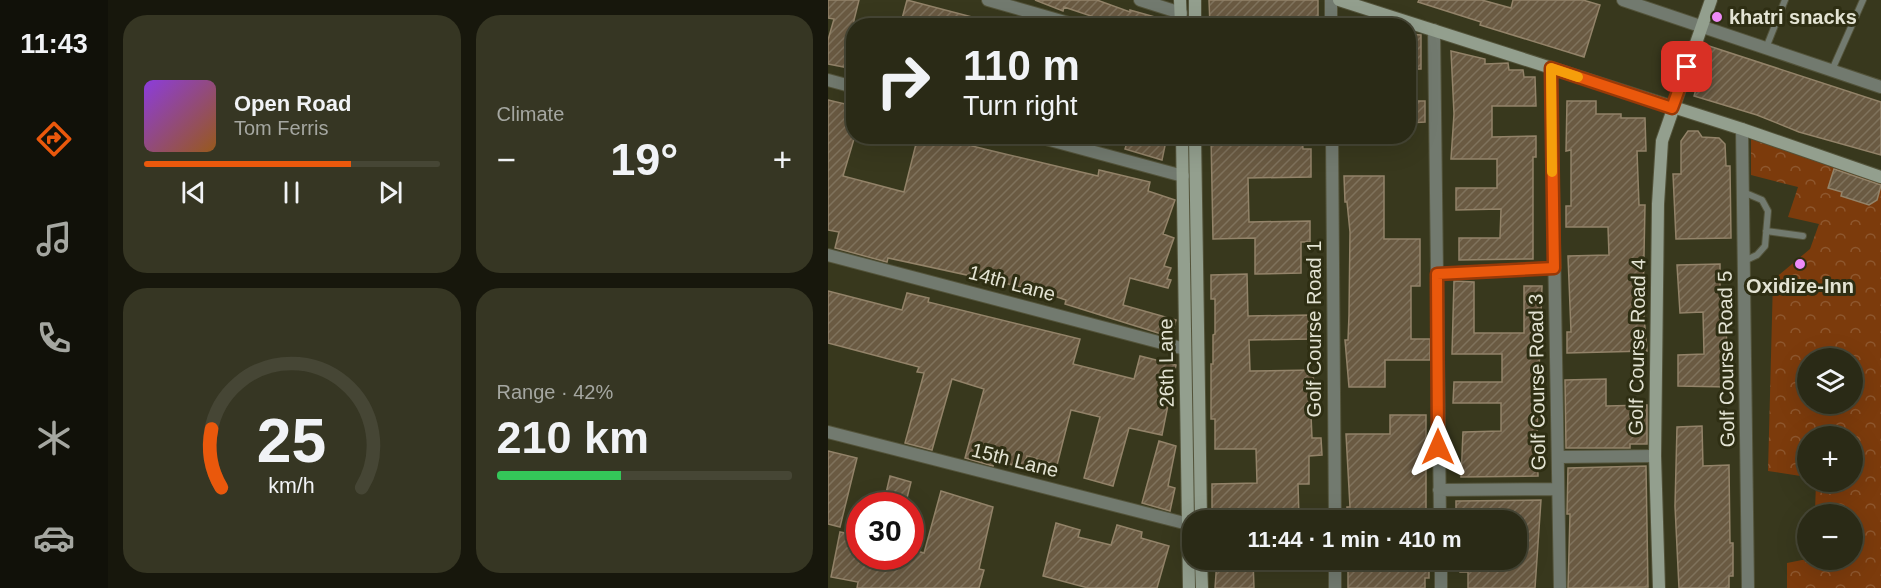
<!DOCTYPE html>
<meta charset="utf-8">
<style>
body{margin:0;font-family:Arial,sans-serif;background:#363623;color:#f1f3f6;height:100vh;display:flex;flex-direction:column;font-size:22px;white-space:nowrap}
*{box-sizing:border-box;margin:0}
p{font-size:20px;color:#a5a7a1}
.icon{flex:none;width:33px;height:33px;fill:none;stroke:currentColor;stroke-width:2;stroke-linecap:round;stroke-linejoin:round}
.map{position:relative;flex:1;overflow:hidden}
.sheet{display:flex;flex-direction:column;gap:15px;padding:15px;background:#17170c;width:720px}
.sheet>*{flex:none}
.hud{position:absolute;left:18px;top:18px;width:570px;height:126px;border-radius:24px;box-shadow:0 6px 24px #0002,0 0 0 2px #464635;background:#2a2a16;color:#f1f3f6;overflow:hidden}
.tools{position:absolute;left:969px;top:348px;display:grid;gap:12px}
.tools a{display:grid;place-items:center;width:66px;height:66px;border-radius:50%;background:#2a2a16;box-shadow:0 6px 24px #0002,0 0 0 2px #464635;font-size:30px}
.speed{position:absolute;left:18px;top:492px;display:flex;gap:12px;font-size:30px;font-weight:700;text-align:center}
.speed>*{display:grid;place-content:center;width:78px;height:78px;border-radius:50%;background:#2a2a16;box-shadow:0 6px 24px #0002,0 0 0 2px #464635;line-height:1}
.speed .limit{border:9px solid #d22;background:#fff;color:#111}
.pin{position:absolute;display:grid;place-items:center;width:51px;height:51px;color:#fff;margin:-26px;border-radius:12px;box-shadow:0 3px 9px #0006}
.me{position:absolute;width:66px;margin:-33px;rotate:0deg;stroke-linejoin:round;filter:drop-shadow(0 0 4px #0008)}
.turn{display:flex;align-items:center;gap:21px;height:126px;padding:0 18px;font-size:27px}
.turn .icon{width:78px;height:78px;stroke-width:2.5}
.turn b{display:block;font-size:42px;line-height:51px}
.big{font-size:45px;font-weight:600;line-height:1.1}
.sheet .tile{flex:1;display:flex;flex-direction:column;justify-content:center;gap:9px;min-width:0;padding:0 21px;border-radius:24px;background:#363623}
.sheet .dial{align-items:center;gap:0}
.dial svg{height:156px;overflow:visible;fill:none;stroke:#464635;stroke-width:7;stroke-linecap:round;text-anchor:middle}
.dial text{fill:#f1f3f6;stroke:none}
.song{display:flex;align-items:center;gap:18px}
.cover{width:72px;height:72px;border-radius:9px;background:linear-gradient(135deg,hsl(270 70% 55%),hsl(30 70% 35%))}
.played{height:6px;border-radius:3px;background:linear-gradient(90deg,#ea580c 70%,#464635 70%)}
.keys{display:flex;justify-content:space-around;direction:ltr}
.heat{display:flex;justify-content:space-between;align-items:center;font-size:33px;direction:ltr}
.charge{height:9px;border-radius:4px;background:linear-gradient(90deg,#34c759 42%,#464635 0)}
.sheet .tiles{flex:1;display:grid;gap:15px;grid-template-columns:repeat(2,1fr)}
.trip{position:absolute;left:354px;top:510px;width:345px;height:60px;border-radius:24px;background:#2a2a16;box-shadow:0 6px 24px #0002,0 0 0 2px #464635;font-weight:600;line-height:60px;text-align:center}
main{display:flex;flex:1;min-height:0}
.dock{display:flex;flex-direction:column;width:108px;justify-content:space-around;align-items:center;background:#111109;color:#a5a7a1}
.dock .icon{width:42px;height:42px}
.dock .current{color:#ea580c}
.dock b{font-size:27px;color:#f1f3f6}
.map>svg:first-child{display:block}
</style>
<main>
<nav class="dock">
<b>11:43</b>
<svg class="icon current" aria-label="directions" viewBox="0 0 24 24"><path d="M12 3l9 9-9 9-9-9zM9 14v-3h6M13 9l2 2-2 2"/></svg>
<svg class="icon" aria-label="music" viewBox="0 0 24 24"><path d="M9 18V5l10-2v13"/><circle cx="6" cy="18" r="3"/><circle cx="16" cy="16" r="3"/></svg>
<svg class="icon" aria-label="phone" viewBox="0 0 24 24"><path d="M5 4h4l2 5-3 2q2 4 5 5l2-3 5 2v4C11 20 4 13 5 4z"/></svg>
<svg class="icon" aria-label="climate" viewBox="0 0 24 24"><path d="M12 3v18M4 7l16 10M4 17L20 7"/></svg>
<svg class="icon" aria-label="car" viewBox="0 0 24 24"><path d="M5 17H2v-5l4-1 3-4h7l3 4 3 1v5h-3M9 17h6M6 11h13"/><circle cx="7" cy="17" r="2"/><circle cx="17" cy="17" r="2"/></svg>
</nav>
<section class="sheet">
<div class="tiles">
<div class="tile">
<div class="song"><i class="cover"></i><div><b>Open Road</b><p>Tom Ferris</p></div></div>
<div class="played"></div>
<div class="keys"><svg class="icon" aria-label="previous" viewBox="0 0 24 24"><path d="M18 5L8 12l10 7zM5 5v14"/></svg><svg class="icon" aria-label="pause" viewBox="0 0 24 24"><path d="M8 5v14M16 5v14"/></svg><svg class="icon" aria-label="next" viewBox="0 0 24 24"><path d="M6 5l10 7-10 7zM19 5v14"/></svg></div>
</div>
<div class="tile"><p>Climate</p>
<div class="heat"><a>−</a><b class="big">19°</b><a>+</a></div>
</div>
<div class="tile dial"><svg viewBox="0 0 100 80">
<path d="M14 69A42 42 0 1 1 86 69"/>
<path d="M14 69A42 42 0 0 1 9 39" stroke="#ea580c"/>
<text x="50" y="56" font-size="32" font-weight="700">25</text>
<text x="50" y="72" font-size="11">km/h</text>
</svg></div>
<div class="tile"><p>Range · 42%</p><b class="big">210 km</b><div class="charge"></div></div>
</div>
</section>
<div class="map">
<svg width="1053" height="588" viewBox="0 0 1053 588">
<defs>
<pattern id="forest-crowns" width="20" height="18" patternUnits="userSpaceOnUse" patternTransform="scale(1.5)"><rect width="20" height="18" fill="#7c3b0c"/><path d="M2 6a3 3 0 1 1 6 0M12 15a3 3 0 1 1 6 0" fill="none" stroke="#8e572e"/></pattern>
<pattern id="building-hatch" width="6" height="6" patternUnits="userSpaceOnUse" patternTransform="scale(1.5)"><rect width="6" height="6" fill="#6a5a42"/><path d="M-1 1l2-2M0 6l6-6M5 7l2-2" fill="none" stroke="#7f725c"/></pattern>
</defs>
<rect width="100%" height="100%" fill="#38381d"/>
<!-- forest -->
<path fill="url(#forest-crowns)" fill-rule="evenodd" d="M923,139L1053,182V588H959V563L979,559L1024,560V514H987V512L988,482H1024V436H980L979,477L940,471L945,280L982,249L991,224L960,217L970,187L923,175ZM980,358H1024V404H980Z"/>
<!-- building -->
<path fill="url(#building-hatch)" stroke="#938369" stroke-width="1.5" d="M0,0H31L26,20V69L0,64V40L6,19L0,18Z
M79,0L167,23L166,26H72Z
M207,0H269L302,12V10L345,22V26H293L236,7L235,11Z
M381,0H490V18L449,19V22L418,23V26H382Z
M591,0H654L683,8L685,0H755L772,5L756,57L652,25L653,22L590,2Z
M580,34L593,35V69H580Z
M881,46L1053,102V155L971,132L929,115L866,96Z
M623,51L657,59V64L680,63L681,70H695L696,77H707L708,106H664V137L708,136V157H705V259L631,260V238H672L673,209L628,210V188H669V159H623L626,114Z
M0,100L26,106V139L15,176L76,192L90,136H135L146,139L144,146L177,154L270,176L271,170L322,182L320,191L347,200L335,234L346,238L336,266L343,268L339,279L343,280L340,288L302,278L295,305L348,320L343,337L237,304L238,300L208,290L60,258L59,262L7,248L11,232L0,230Z
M580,101H597V122L580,123Z
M739,101H768V114H793V118H817L818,151H809L811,205H817L815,305L819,351L739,353V332H743L740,256L781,255L780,227H738V206H743V150L738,151Z
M860,131H870L874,137L891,138L897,144L898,166H902L903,238L848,239L845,174H853V141Z
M301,136H339L334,160L297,149Z
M383,136H474L475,149H483V177L420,178L421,222L482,221V242H473V273L427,274V238L385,239Z
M1006,169L1053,185L1049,200L1041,205L1013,196L1014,192L1000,188Z
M516,176H556V239H592V286H583V339H602V360H557V387H521L517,340H520L521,315L522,232L519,202H517Z
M892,264V290H897L900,387L850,386V355L876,354L875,312L852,313L849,265Z
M419,274L420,316L482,315V339L421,340L422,371L485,370L486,392H482L484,438H493L494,455L481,456V484H470L471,518L384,520V484L429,483L428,449H387V419H383V364H385V335L387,334V299H383V275Z
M626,281L646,282V333H696V286H714L709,431L710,476L633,477L635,432L673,431V403H625L626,382H674V354H624Z
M0,291L74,310L79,293L101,298L100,302L252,339L245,364L306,379L312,356L348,365L334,435L301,428L285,486L256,478L272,417L243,410L229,465L199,456L196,468L166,460L165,466L137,458L156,389L124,379L104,450L77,443L96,373L89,372L91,367L0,343Z
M778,379V406L819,405V444H802V448H738L737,380Z
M562,415H598V520H519V507H522L518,434H562Z
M874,426L875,466L901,465L902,543H905V576H901V588H851L847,506L849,427Z
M331,441L348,446L340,486L347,488L342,511L314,503Z
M0,451L29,458L12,527L0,524Z
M818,466L820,587L740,588L742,514H739L740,468Z
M62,476L83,482L77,506H55Z
M113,491L165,507L151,569L156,570L151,588H29L30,582L3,577L12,532L32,536V556H82V549L96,553Z
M713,500L707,588H640V572H632V560H688V520H628V501Z
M228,523L252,530L250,537L283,545L289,525L314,532L313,538L341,546L329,588H260L215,576Z
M389,560H425L426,588H387Z
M520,560H601V578H597V588H520Z"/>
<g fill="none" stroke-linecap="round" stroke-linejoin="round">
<!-- lane casing -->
<g stroke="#53533a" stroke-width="8">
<path id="lane" d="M938,48L957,0
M1004,70L1035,0
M915,192L934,200L940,211L937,246L929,255L916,261
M938,231L975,236"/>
</g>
<!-- street casing -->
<g stroke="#53533a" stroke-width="14">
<path id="street" d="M160,0L251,26
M312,0L353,13
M503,0V26
M795,0L1053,87
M606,30L612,520
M723,68L732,588
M0,80L26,87
M914,129L920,588
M207,136L355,176
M504,136L507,520
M0,255L357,349
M609,274L726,268
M0,432L364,525
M730,457L827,456
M611,490L730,489
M507,560V588
M613,560V588"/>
</g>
<!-- secondary casing -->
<g stroke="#53533a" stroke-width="14">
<path id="secondary" d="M352,0L353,26
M367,0V26
M511,0L914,129L1053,177
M354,136L361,588
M367,136L373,520
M373,560L374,588
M831,588L827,456L830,204L834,141L883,0"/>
</g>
<!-- lane -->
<use href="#lane" stroke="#727a6f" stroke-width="6"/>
<!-- street -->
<use href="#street" stroke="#727a6f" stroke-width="12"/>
<!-- secondary -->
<use href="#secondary" stroke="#939f8e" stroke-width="12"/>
</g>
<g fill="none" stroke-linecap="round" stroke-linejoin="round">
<!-- route casing -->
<g stroke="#983908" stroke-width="15">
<path id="route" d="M610,447L609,274L726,268L723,68L844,108L859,67"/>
</g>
<!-- route -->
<use href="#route" stroke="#ea580c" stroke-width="10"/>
<!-- slow -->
<path stroke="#f59e0b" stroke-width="10" d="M724,172L723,68L750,77"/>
</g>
<!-- markers -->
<g fill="#ee8bf8" stroke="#2e2e13" stroke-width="2">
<circle cx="889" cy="17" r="6"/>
<circle cx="972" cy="264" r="6"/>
</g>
<g text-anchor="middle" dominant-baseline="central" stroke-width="6" stroke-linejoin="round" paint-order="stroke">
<!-- poi labels -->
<g font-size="20" font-weight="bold" fill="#e3e3d3" stroke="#2e2e13" text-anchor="start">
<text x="901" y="17">khatri snacks</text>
<text x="972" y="286" text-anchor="middle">Oxidize-Inn</text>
</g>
<!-- street labels -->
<g font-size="20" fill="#e3e3d3" stroke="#2e2e13">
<text transform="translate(184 283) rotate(15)">14th Lane</text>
<text transform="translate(486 329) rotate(-90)">Golf Course Road 1</text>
<text transform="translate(809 347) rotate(-89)">Golf Course Road 4</text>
<text transform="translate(898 359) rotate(-91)">Golf Course Road 5</text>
<text transform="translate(338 363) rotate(-91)">26th Lane</text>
<text transform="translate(709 382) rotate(-91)">Golf Course Road 3</text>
<text transform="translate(187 460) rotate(14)">15th Lane</text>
</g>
</g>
</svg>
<div class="tools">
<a><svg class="icon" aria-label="layers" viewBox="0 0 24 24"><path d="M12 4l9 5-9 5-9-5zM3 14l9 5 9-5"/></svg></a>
<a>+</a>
<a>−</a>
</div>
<div class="speed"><div class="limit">30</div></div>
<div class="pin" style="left:859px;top:67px;background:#d93025"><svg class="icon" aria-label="arrive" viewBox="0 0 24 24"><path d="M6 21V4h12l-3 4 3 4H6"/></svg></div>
<svg class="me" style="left:610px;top:447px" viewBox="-20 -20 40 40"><path d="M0-17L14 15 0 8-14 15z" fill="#ea580c" stroke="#fff" stroke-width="4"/></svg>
<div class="trip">11:44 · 1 min · 410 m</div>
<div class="hud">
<div class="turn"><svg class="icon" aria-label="right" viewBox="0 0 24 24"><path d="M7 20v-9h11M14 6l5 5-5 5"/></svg><div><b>110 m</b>Turn right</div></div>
</div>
</div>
</main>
